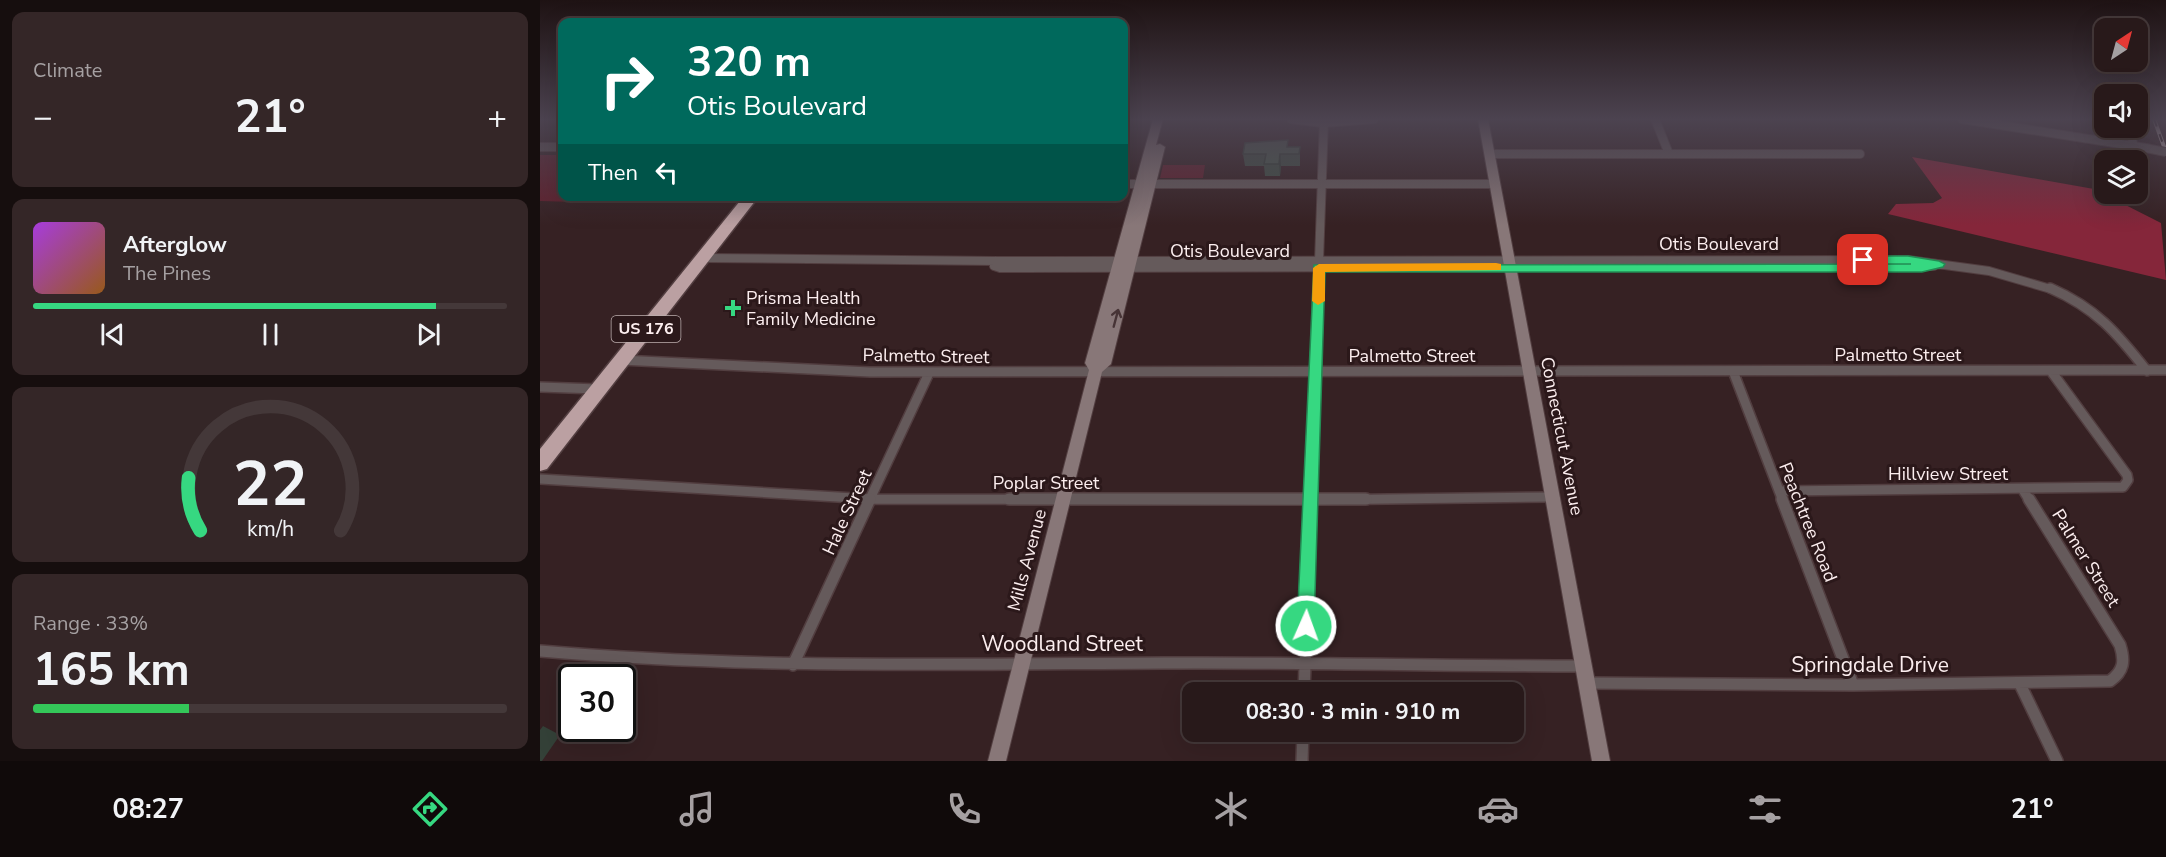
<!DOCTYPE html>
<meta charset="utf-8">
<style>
body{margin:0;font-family:"Nunito Sans",sans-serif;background:#342627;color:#f1f3f6;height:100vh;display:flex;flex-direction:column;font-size:22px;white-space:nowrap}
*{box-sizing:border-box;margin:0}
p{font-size:20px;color:#a5a0a2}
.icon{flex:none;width:33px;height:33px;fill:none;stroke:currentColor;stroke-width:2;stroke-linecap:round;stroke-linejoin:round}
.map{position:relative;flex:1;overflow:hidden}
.panel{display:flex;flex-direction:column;gap:12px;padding:12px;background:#160e0e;width:540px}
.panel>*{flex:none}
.hud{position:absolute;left:18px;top:18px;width:570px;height:183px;border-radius:12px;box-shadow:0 6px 24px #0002,0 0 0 2px #443839;background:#00695c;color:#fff;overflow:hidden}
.needle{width:39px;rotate:36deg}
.tools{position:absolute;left:1554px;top:18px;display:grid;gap:12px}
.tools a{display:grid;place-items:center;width:54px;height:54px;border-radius:12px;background:#28191a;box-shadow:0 6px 24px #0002,0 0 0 2px #443839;font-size:30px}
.speed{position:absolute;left:18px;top:664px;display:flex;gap:12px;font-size:30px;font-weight:700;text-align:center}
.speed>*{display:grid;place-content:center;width:78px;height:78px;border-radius:50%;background:#28191a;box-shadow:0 6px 24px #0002,0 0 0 2px #443839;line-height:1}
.speed .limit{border:3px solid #111;border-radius:9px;background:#fff;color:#111}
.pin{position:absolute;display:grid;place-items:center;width:51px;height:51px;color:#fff;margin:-26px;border-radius:12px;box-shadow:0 3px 9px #0006}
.me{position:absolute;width:66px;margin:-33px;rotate:2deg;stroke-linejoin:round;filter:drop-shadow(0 0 4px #0008)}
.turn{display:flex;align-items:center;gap:21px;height:126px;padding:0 30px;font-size:27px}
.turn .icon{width:78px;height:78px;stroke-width:2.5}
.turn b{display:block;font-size:42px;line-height:51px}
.then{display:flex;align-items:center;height:57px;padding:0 30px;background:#0003;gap:12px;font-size:22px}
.big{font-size:45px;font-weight:700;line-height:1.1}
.panel .card{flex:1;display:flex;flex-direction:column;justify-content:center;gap:9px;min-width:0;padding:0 21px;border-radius:12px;background:#342627}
.panel .dial{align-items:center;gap:0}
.dial svg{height:156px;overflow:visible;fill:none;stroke:#443839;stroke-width:7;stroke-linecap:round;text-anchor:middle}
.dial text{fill:#f1f3f6;stroke:none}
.song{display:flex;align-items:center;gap:18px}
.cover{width:72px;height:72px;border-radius:9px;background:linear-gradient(135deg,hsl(280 70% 55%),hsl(30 70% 35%))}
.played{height:6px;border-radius:3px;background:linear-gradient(90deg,#36d881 85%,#443839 85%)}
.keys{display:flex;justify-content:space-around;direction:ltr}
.heat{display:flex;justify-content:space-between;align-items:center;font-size:33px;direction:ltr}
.charge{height:9px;border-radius:4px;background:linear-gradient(90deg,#34c759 33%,#443839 0)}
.trip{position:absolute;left:642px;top:682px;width:342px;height:60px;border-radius:12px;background:#28191a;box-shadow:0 6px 24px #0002,0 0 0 2px #443839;font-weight:700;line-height:60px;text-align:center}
.tabs{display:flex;height:96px;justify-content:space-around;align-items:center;background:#100a0a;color:#a5a0a2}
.tabs .icon{width:42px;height:42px}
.tabs .on{color:#36d881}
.tabs b{font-size:27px;color:#f1f3f6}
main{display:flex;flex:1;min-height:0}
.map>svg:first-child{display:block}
</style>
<main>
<section class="panel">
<div class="card"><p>Climate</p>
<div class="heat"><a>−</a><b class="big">21°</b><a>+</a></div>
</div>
<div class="card">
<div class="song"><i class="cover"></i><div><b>Afterglow</b><p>The Pines</p></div></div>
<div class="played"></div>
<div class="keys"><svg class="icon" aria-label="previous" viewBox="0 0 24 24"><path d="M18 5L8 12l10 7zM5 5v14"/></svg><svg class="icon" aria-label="pause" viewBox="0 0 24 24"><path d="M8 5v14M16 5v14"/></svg><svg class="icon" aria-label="next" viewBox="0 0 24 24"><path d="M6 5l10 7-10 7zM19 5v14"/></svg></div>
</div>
<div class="card dial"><svg viewBox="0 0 100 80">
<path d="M14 69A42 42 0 1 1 86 69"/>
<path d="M14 69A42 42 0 0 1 8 42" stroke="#36d881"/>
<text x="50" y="56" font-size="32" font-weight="700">22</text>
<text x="50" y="72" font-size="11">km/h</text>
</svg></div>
<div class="card"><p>Range · 33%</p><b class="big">165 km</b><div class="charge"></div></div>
</section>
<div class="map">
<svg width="1626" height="761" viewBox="0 0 1626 761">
<rect width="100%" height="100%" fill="#362123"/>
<!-- green -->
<path fill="#611f2c" d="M0,155H22V196L40,197L34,202L0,201Z
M623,165H665L663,178H620Z"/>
<!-- forest -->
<path fill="#85263a" d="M1372,157L1554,189L1621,223L1626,280L1348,214L1356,204L1393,203L1402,198Z"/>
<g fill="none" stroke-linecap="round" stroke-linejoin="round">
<!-- street-far2 casing -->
<g stroke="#523e40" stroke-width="10">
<path id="street-far2" d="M751,119L783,123L834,119
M1115,119L1129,154
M1422,119L1606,148
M1589,128L1594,147
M0,147H22
M949,154H1320
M584,184H955
M163,258L456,261L1368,260L1449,271L1514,290
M456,261L454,266L460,268L1394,266
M778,290L784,119"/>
</g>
<!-- street-far1 casing -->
<g stroke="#523e40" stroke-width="12">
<path id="street-far1" d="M1510,288C1556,308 1577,333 1607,371
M81,360L330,372L1626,370
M1193,371L1243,501
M0,387L58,389
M0,479L331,499L770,500L1013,497
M1483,490L1490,501
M1239,491L1583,487L1588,480L1587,475L1511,371
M329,501L389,373
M771,501L778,288"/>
</g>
<!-- street casing -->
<g stroke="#523e40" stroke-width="14">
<path id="street" d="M469,499H826
M1242,499L1313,685
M0,651C208,669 416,664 624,663C764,662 904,666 1044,666
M253,665L330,499
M1047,683L1313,685L1570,681C1584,671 1585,661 1580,645L1489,499
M1480,684L1517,761
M764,693L771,499
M762,761L763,732"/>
</g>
<!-- secondary casing -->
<g stroke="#523e40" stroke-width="2">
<path id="secondary" d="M613,119H623L616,145L620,144L625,147L571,364L562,372L466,761H448L549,370L545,363Z
M938,119H948L1070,761H1052Z"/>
</g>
<!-- highway casing -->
<g stroke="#523e40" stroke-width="3">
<path id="highway" d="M204,196H219L7,469L0,471V449Z"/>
</g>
<!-- street-far2 -->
<use href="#street-far2" stroke="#655a5b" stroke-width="8"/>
<!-- street-far1 -->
<use href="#street-far1" stroke="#655a5b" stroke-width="9"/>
<!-- street -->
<use href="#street" stroke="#655a5b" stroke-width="11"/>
<!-- secondary -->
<use href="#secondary" fill="#887778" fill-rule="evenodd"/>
<!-- highway -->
<use href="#highway" fill="#bba0a2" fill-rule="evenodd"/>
<!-- rail casing -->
<g stroke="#d4c5c6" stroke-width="4">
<path id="rail" d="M1614,119L1626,152"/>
</g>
<!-- rail -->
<use href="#rail" stroke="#2b181a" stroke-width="2" stroke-dasharray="8" stroke-linecap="butt"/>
<!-- street-bridge casing -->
<g stroke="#523e40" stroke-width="10" stroke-linecap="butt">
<path id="street-bridge" d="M1606,148L1626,152"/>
</g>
<!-- street-bridge -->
<use href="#street-bridge" stroke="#655a5b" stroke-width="8"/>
</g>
<!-- wall -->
<path fill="#405045" d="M760,147V166H741L740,176H725L724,166H705L703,154Z"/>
<!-- shaded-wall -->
<path fill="#344138" d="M740,154L741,166L740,176L739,164Z
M3,726L20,735L2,761H0V730Z"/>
<!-- building -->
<path fill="#4a5d50" stroke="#344138" stroke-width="1.5" d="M748,140L747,147H760L759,154H740L739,164H724L726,154H703L705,143Z"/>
<!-- one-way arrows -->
<defs><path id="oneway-shaft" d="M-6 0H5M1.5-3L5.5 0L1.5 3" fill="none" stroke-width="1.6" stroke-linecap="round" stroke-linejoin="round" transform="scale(1.5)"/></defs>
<use stroke="#473436" href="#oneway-shaft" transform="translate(576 318) rotate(-75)"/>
<!-- sky -->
<linearGradient id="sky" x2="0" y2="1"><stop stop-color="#1e1213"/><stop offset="0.53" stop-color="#4c4350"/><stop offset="1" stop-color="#4c4350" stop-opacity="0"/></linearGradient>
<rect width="1626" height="225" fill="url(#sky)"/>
<!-- route -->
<path fill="#36d881" stroke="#238c54" stroke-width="1.5" d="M1368,256L1399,261L1405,264L1403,267L1382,272H785L774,626L772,631L766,634L760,631L757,626L774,265L1371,264H1323L1317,260L1323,256Z"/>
<!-- slow -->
<path fill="#f59e0b" d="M956,263L961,264V270L785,272V301L778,305L772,301L773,268L779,264Z"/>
<!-- markers -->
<path fill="#36d881" stroke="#2b181a" stroke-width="2" d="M190 299h6v6h6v6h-6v6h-6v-6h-6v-6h6z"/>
<g text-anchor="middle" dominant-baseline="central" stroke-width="6" stroke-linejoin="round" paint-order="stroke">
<!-- shield labels -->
<rect fill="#2b181a" stroke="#bdaeaf" stroke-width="1.5" x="71.5" y="316" width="69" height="26" rx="4.5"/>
<g font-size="16" font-weight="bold" fill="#fceeef">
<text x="106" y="329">US 176</text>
</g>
<!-- street labels -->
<g font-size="18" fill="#fceeef" stroke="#2b181a">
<text x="1179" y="244">Otis Boulevard</text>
<text x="690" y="251">Otis Boulevard</text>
<text x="1358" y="355">Palmetto Street</text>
<text transform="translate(386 356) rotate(1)">Palmetto Street</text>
<text x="872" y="356">Palmetto Street</text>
<text transform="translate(1022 436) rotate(79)">Connecticut Avenue</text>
<text x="1408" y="474">Hillview Street</text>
<text x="506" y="483">Poplar Street</text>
<text transform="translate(307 512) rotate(-65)">Hale Street</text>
<text transform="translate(1268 522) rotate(68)">Peachtree Road</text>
<text transform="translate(1546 558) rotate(58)">Palmer Street</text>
<text transform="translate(487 560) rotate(-75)">Mills Avenue</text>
</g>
<!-- poi labels -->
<g font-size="18" fill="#fceeef" stroke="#2b181a" text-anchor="start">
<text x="206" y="298">Prisma Health<tspan x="206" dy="21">Family Medicine</tspan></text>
</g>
<!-- near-street labels -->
<g font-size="21" fill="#fceeef" stroke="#2b181a">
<text x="522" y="644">Woodland Street</text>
<text x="1330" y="665">Springdale Drive</text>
</g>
</g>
</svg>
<div class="tools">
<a><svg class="needle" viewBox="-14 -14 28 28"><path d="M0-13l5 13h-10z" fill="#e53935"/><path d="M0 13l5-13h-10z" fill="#a5a0a2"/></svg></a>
<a><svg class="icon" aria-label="sound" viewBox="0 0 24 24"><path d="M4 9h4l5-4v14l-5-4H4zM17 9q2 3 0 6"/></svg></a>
<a><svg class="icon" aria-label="layers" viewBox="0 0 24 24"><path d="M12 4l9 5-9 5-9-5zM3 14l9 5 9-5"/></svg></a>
</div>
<div class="speed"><div class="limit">30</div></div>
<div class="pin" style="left:1323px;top:260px;background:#d93025"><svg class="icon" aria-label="arrive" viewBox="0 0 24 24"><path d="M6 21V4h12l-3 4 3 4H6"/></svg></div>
<svg class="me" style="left:766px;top:626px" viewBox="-20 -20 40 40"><circle r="17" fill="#36d881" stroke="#fff" stroke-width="3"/><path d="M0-11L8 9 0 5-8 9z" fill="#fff"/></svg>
<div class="trip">08:30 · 3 min · 910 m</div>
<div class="hud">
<div class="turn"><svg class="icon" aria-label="right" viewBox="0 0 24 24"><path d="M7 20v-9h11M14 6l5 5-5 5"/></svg><div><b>320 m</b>Otis Boulevard</div></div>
<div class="then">Then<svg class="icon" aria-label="left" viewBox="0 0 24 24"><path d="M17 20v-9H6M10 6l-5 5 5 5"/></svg></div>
</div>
</div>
</main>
<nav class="tabs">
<b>08:27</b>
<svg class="icon on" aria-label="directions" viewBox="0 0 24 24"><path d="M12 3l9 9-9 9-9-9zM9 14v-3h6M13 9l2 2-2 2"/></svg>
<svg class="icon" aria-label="music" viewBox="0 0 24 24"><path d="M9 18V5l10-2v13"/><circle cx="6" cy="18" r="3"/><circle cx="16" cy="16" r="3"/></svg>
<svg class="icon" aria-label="phone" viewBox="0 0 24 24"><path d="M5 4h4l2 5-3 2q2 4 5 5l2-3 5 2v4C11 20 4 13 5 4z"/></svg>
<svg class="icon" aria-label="climate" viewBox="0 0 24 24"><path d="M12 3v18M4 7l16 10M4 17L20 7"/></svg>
<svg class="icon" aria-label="car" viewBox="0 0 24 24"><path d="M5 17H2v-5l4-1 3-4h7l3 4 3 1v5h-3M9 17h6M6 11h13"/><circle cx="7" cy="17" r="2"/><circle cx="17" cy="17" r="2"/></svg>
<svg class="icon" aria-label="filters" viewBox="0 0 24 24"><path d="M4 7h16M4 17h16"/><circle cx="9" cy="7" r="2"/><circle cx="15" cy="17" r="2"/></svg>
<b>21°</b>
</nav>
